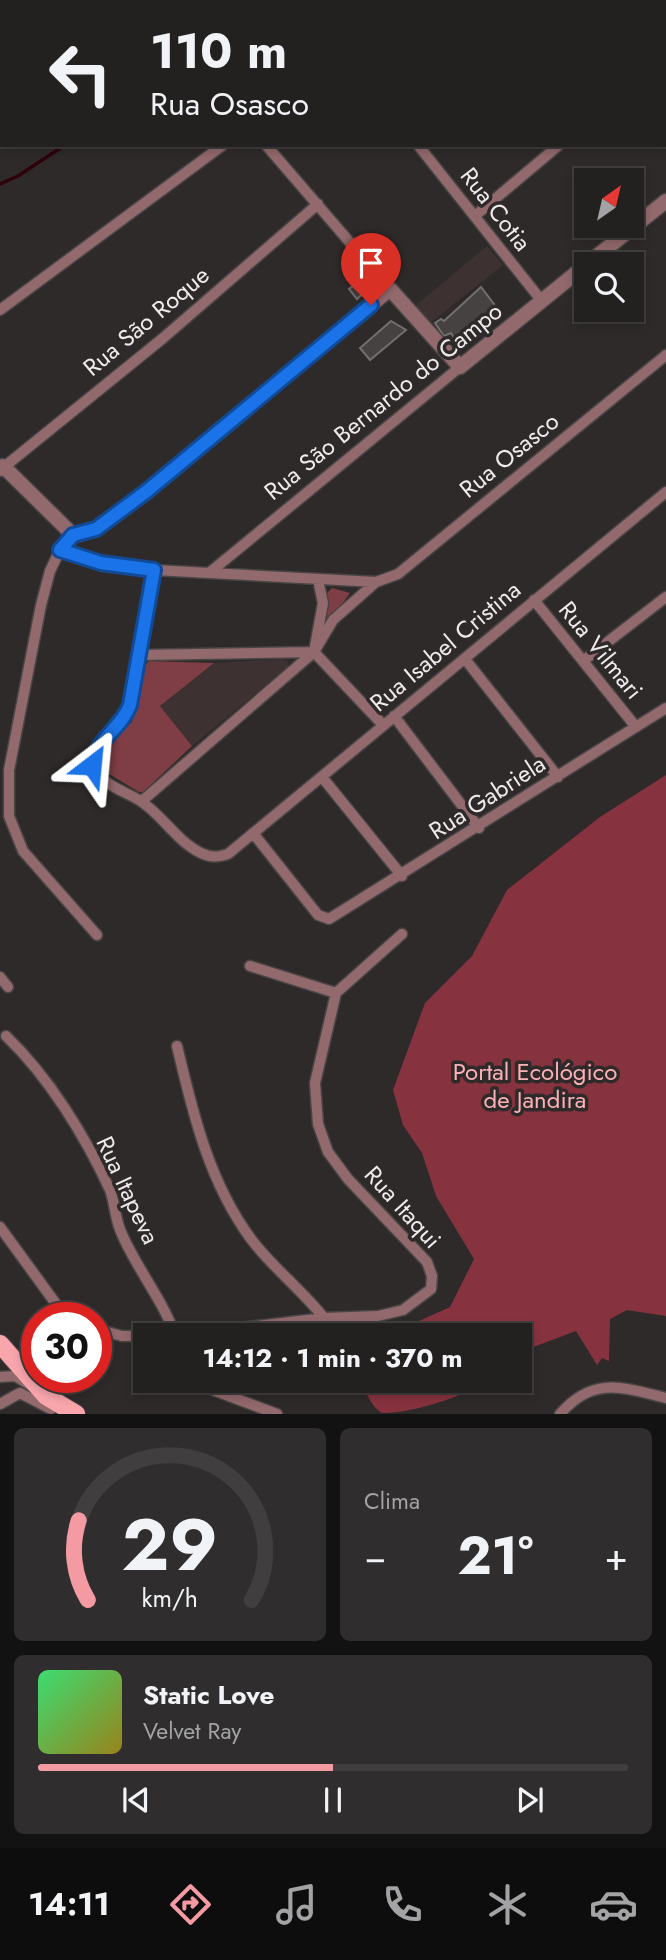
<!DOCTYPE html>
<html lang="pt">
<meta charset="utf-8">
<style>
body{margin:0;font-family:Jost,sans-serif;background:#2f2d2d;color:#f1f3f6;height:100vh;display:flex;flex-direction:column;font-size:26px;white-space:nowrap}
*{box-sizing:border-box;margin:0}
p{font-size:23px;color:#a3a3a5}
.icon{flex:none;width:38px;height:38px;fill:none;stroke:currentColor;stroke-width:2;stroke-linecap:round;stroke-linejoin:round}
.map{position:relative;height:1414px;overflow:hidden}
.sheet{display:flex;flex-direction:column;gap:14px;padding:14px;background:#131212;flex:1}
.sheet>*{flex:none}
.hud{position:absolute;left:0px;top:0px;width:667px;height:147px;box-shadow:0 4px 10px #0003,0 0 0 2px #403e3e;background:#232020;color:#f1f3f6;overflow:hidden}
.needle{width:46px;rotate:34deg}
.buttons{position:absolute;left:574px;top:168px;display:grid;gap:14px}
.buttons a{display:grid;place-items:center;width:70px;height:70px;border-radius:0px;background:#232020;box-shadow:0 4px 10px #0003,0 0 0 2px #403e3e;font-size:35px}
.speed{position:absolute;left:21px;top:1302px;display:flex;gap:14px;font-size:35px;font-weight:700;text-align:center}
.speed>*{display:grid;place-content:center;width:91px;height:91px;border-radius:50%;background:#232020;box-shadow:0 4px 10px #0003,0 0 0 2px #403e3e;line-height:1}
.speed .limit{border:10px solid #d22;background:#fff;color:#111}
.pin{position:absolute;display:grid;place-items:center;width:60px;height:60px;color:#fff;margin:-72px -30px;border-radius:50% 50% 50% 0;rotate:-45deg;box-shadow:0 0 7px #0007}
.pin .icon{rotate:45deg}
.me{position:absolute;width:77px;margin:-38px;rotate:29deg;stroke-linejoin:round;filter:drop-shadow(0 0 5px #0008)}
.turn{display:flex;align-items:center;gap:24px;height:147px;padding:0 35px;font-size:32px}
.turn .icon{width:91px;height:91px;stroke-width:2.5}
.turn b{display:block;font-size:49px;line-height:60px}
.big{font-size:52px;font-weight:700;line-height:1.1}
.sheet .tile{flex:1;display:flex;flex-direction:column;justify-content:center;gap:10px;min-width:0;padding:0 24px;border-radius:10px;background:#2f2d2d}
.sheet .dial{align-items:center;gap:0}
.dial svg{height:182px;overflow:visible;fill:none;stroke:#403e3e;stroke-width:7;stroke-linecap:round;text-anchor:middle}
.dial text{fill:#f1f3f6;stroke:none}
.song{display:flex;align-items:center;gap:21px}
.cover{width:84px;height:84px;border-radius:10px;background:linear-gradient(135deg,hsl(140 70% 55%),hsl(50 70% 35%))}
.played{height:7px;border-radius:4px;background:linear-gradient(90deg,#f49aa2 50%,#403e3e 50%)}
.keys{display:flex;justify-content:space-around;direction:ltr}
.heat{display:flex;justify-content:space-between;align-items:center;font-size:38px;direction:ltr}
.sheet .tiles{flex:1;display:grid;gap:14px;grid-template-columns:1fr 1fr}
.tile:last-child{grid-column:span 2}
.trip{position:absolute;left:133px;top:1323px;width:399px;height:70px;border-radius:0px;background:#232020;box-shadow:0 4px 10px #0003,0 0 0 2px #403e3e;font-weight:700;line-height:70px;text-align:center}
.tab-bar{display:flex;height:112px;justify-content:space-around;align-items:center;background:#0e0d0d;color:#a3a3a5}
.tab-bar .icon{width:49px;height:49px}
.tab-bar .active{color:#f49aa2}
.tab-bar b{font-size:32px;color:#f1f3f6}
.map>svg:first-child{display:block}
</style>
<div class="map">
<svg width="666" height="1414" viewBox="0 0 666 1414">
<rect width="100%" height="100%" fill="#2f2a2a"/>
<!-- built -->
<path fill="#3d3132" d="M487,246L503,265L430,323L415,306Z
M283,659L288,661V667L192,746L160,706L214,663Z"/>
<!-- green -->
<path fill="#7f3d45" d="M332,588L350,593L329,622L326,620L327,593Z
M149,661L214,663L160,706L192,746L143,792H139L109,774L104,760L117,736L132,722L141,670Z"/>
<!-- forest -->
<path fill="#87323f" d="M666,775V1316L627,1310L610,1319L609,1361L602,1358L597,1365L576,1331L520,1352V1335H388L450,1307L474,1259L436,1196L422,1153L403,1125L393,1090L425,1003L472,956L507,890L600,817Z
M360,1381H486C465,1397 408,1414 382,1413C371,1407 366,1391 360,1381Z"/>
<g fill="none" stroke-linecap="round" stroke-linejoin="round">
<!-- stream -->
<path stroke="#2d020b" stroke-width="3.5" d="M256,2L258,0
M0,184L18,176L65,145"/>
</g>
<!-- building -->
<path fill="#474242" stroke="#746f6f" stroke-width="2" d="M366,276L373,284L357,299L349,289Z
M481,287L497,308L494,312L456,342L451,333L444,336L435,323L441,319L444,321Z
M391,321L406,330L370,360L360,348Z"/>
<g fill="none" stroke-linecap="round" stroke-linejoin="round">
<!-- minor casing -->
<g stroke="#4a4545" stroke-width="13">
<path id="minor" d="M369,2L371,0
M558,2L560,0
M0,52L2,51
M665,57L666,56
M266,145L390,289
M418,145L541,300
M476,215L559,145
M0,310L223,145
M2,464L4,467L162,339L318,204
M73,535L60,550L50,571L41,605L9,770V816L23,851L97,935
M60,550L101,563L154,570L376,582L398,574L666,355
M154,570L130,705C121,729 96,739 92,765C100,784 122,790 139,800C162,814 176,841 201,853C211,858 218,857 228,854L666,492
M209,573L460,367
M534,600L636,727
M314,652L383,725
M140,655L314,652L323,603L318,580
M465,659L558,777
M583,661L666,597
M394,716L479,828
M322,777L402,876
M142,801L314,652L333,620L376,582
M253,833L318,915L329,919L666,708
M250,966L336,993
M0,977L8,987
M6,1036C49,1077 85,1136 110,1190C115,1203 115,1219 121,1232C136,1268 162,1298 175,1335
M177,1046C193,1114 209,1182 251,1239C272,1267 302,1290 324,1318
M0,1227L59,1308L74,1318
M96,1329L122,1336H145
M181,1335L324,1318L378,1316L403,1310L431,1289L432,1276L427,1262L348,1179L328,1152L318,1124L315,1083L336,993L402,934
M0,1377L15,1376L30,1385
M189,1381L277,1414
M0,1404L20,1393L51,1409
M560,1414C593,1376 622,1387 666,1398"/>
</g>
<!-- tertiary casing -->
<g stroke="#4a4545" stroke-width="17">
<path id="tertiary" d="M587,264L666,201
M0,469L4,467L73,535L96,529L147,491L390,289L460,367L586,265"/>
</g>
<!-- primary casing -->
<g stroke="#4a4545" stroke-width="20">
<path id="primary" d="M0,1344L46,1396L76,1414"/>
</g>
<!-- minor -->
<use href="#minor" stroke="#92696c" stroke-width="10"/>
<!-- tertiary -->
<use href="#tertiary" stroke="#92696c" stroke-width="14"/>
<!-- primary -->
<use href="#primary" stroke="#f9a5ac" stroke-width="18"/>
</g>
<g fill="none" stroke-linecap="round" stroke-linejoin="round">
<!-- route casing -->
<g stroke="#114b97" stroke-width="18">
<path id="route" d="M92,765C96,739 121,729 130,705L154,570L101,563L60,550L73,535L96,529L147,491L371,305"/>
</g>
<!-- route -->
<use href="#route" stroke="#1a73e8" stroke-width="12"/>
</g>
<g text-anchor="middle" dominant-baseline="central" stroke-width="7" stroke-linejoin="round" paint-order="stroke">
<!-- street labels -->
<g font-size="24" fill="#efebec" stroke="#2f2a2a">
<text transform="translate(496 209) rotate(52)">Rua Cotia</text>
<text transform="translate(146 321) rotate(-40)">Rua São Roque</text>
<text transform="translate(383 401) rotate(-39)">Rua São Bernardo do Campo</text>
<text transform="translate(509 455) rotate(-39)">Rua Osasco</text>
<text transform="translate(445 646) rotate(-40)">Rua Isabel Cristina</text>
<text transform="translate(601 650) rotate(51)">Rua Vilmari</text>
<text transform="translate(487 797) rotate(-33)">Rua Gabriela</text>
<text transform="translate(128 1190) rotate(65)">Rua Itapeva</text>
<text transform="translate(403 1207) rotate(48)">Rua Itaqui</text>
</g>
<!-- park labels -->
<g font-size="24" fill="#fcb1b7" stroke="#2f2a2a">
<text x="535" y="1071">Portal Ecológico<tspan x="535" dy="28">de Jandira</tspan></text>
</g>
</g>
</svg>
<div class="buttons">
<a><svg class="needle" viewBox="-14 -14 28 28"><path d="M0-13l5 13h-10z" fill="#e53935"/><path d="M0 13l5-13h-10z" fill="#a3a3a5"/></svg></a>
<a><svg class="icon" aria-label="search" viewBox="0 0 24 24"><circle cx="10" cy="10" r="6"/><path d="M15 15l6 6"/></svg></a>
</div>
<div class="speed"><div class="limit">30</div></div>
<div class="pin" style="left:371px;top:305px;background:#d93025"><svg class="icon" aria-label="arrive" viewBox="0 0 24 24"><path d="M6 21V4h12l-3 4 3 4H6"/></svg></div>
<svg class="me" style="left:92px;top:765px" viewBox="-20 -20 40 40"><path d="M0-17L14 15 0 8-14 15z" fill="#1a73e8" stroke="#fff" stroke-width="4"/></svg>
<div class="trip">14:12 · 1 min · 370 m</div>
<div class="hud">
<div class="turn"><svg class="icon" aria-label="left" viewBox="0 0 24 24"><path d="M17 20v-9H6M10 6l-5 5 5 5"/></svg><div><b>110 m</b>Rua Osasco</div></div>
</div>
</div>
<section class="sheet">
<div class="tiles">
<div class="tile dial"><svg viewBox="0 0 100 80">
<path d="M14 69A42 42 0 1 1 86 69"/>
<path d="M14 69A42 42 0 0 1 10 34" stroke="#f49aa2"/>
<text x="50" y="56" font-size="32" font-weight="700">29</text>
<text x="50" y="72" font-size="11">km/h</text>
</svg></div>
<div class="tile"><p>Clima</p>
<div class="heat"><a>−</a><b class="big">21°</b><a>+</a></div>
</div>
<div class="tile">
<div class="song"><i class="cover"></i><div><b>Static Love</b><p>Velvet Ray</p></div></div>
<div class="played"></div>
<div class="keys"><svg class="icon" aria-label="previous" viewBox="0 0 24 24"><path d="M18 5L8 12l10 7zM5 5v14"/></svg><svg class="icon" aria-label="pause" viewBox="0 0 24 24"><path d="M8 5v14M16 5v14"/></svg><svg class="icon" aria-label="next" viewBox="0 0 24 24"><path d="M6 5l10 7-10 7zM19 5v14"/></svg></div>
</div>
</div>
</section>
<nav class="tab-bar">
<b>14:11</b>
<svg class="icon active" aria-label="directions" viewBox="0 0 24 24"><path d="M12 3l9 9-9 9-9-9zM9 14v-3h6M13 9l2 2-2 2"/></svg>
<svg class="icon" aria-label="music" viewBox="0 0 24 24"><path d="M9 18V5l10-2v13"/><circle cx="6" cy="18" r="3"/><circle cx="16" cy="16" r="3"/></svg>
<svg class="icon" aria-label="phone" viewBox="0 0 24 24"><path d="M5 4h4l2 5-3 2q2 4 5 5l2-3 5 2v4C11 20 4 13 5 4z"/></svg>
<svg class="icon" aria-label="climate" viewBox="0 0 24 24"><path d="M12 3v18M4 7l16 10M4 17L20 7"/></svg>
<svg class="icon" aria-label="car" viewBox="0 0 24 24"><path d="M5 17H2v-5l4-1 3-4h7l3 4 3 1v5h-3M9 17h6M6 11h13"/><circle cx="7" cy="17" r="2"/><circle cx="17" cy="17" r="2"/></svg>
</nav>
